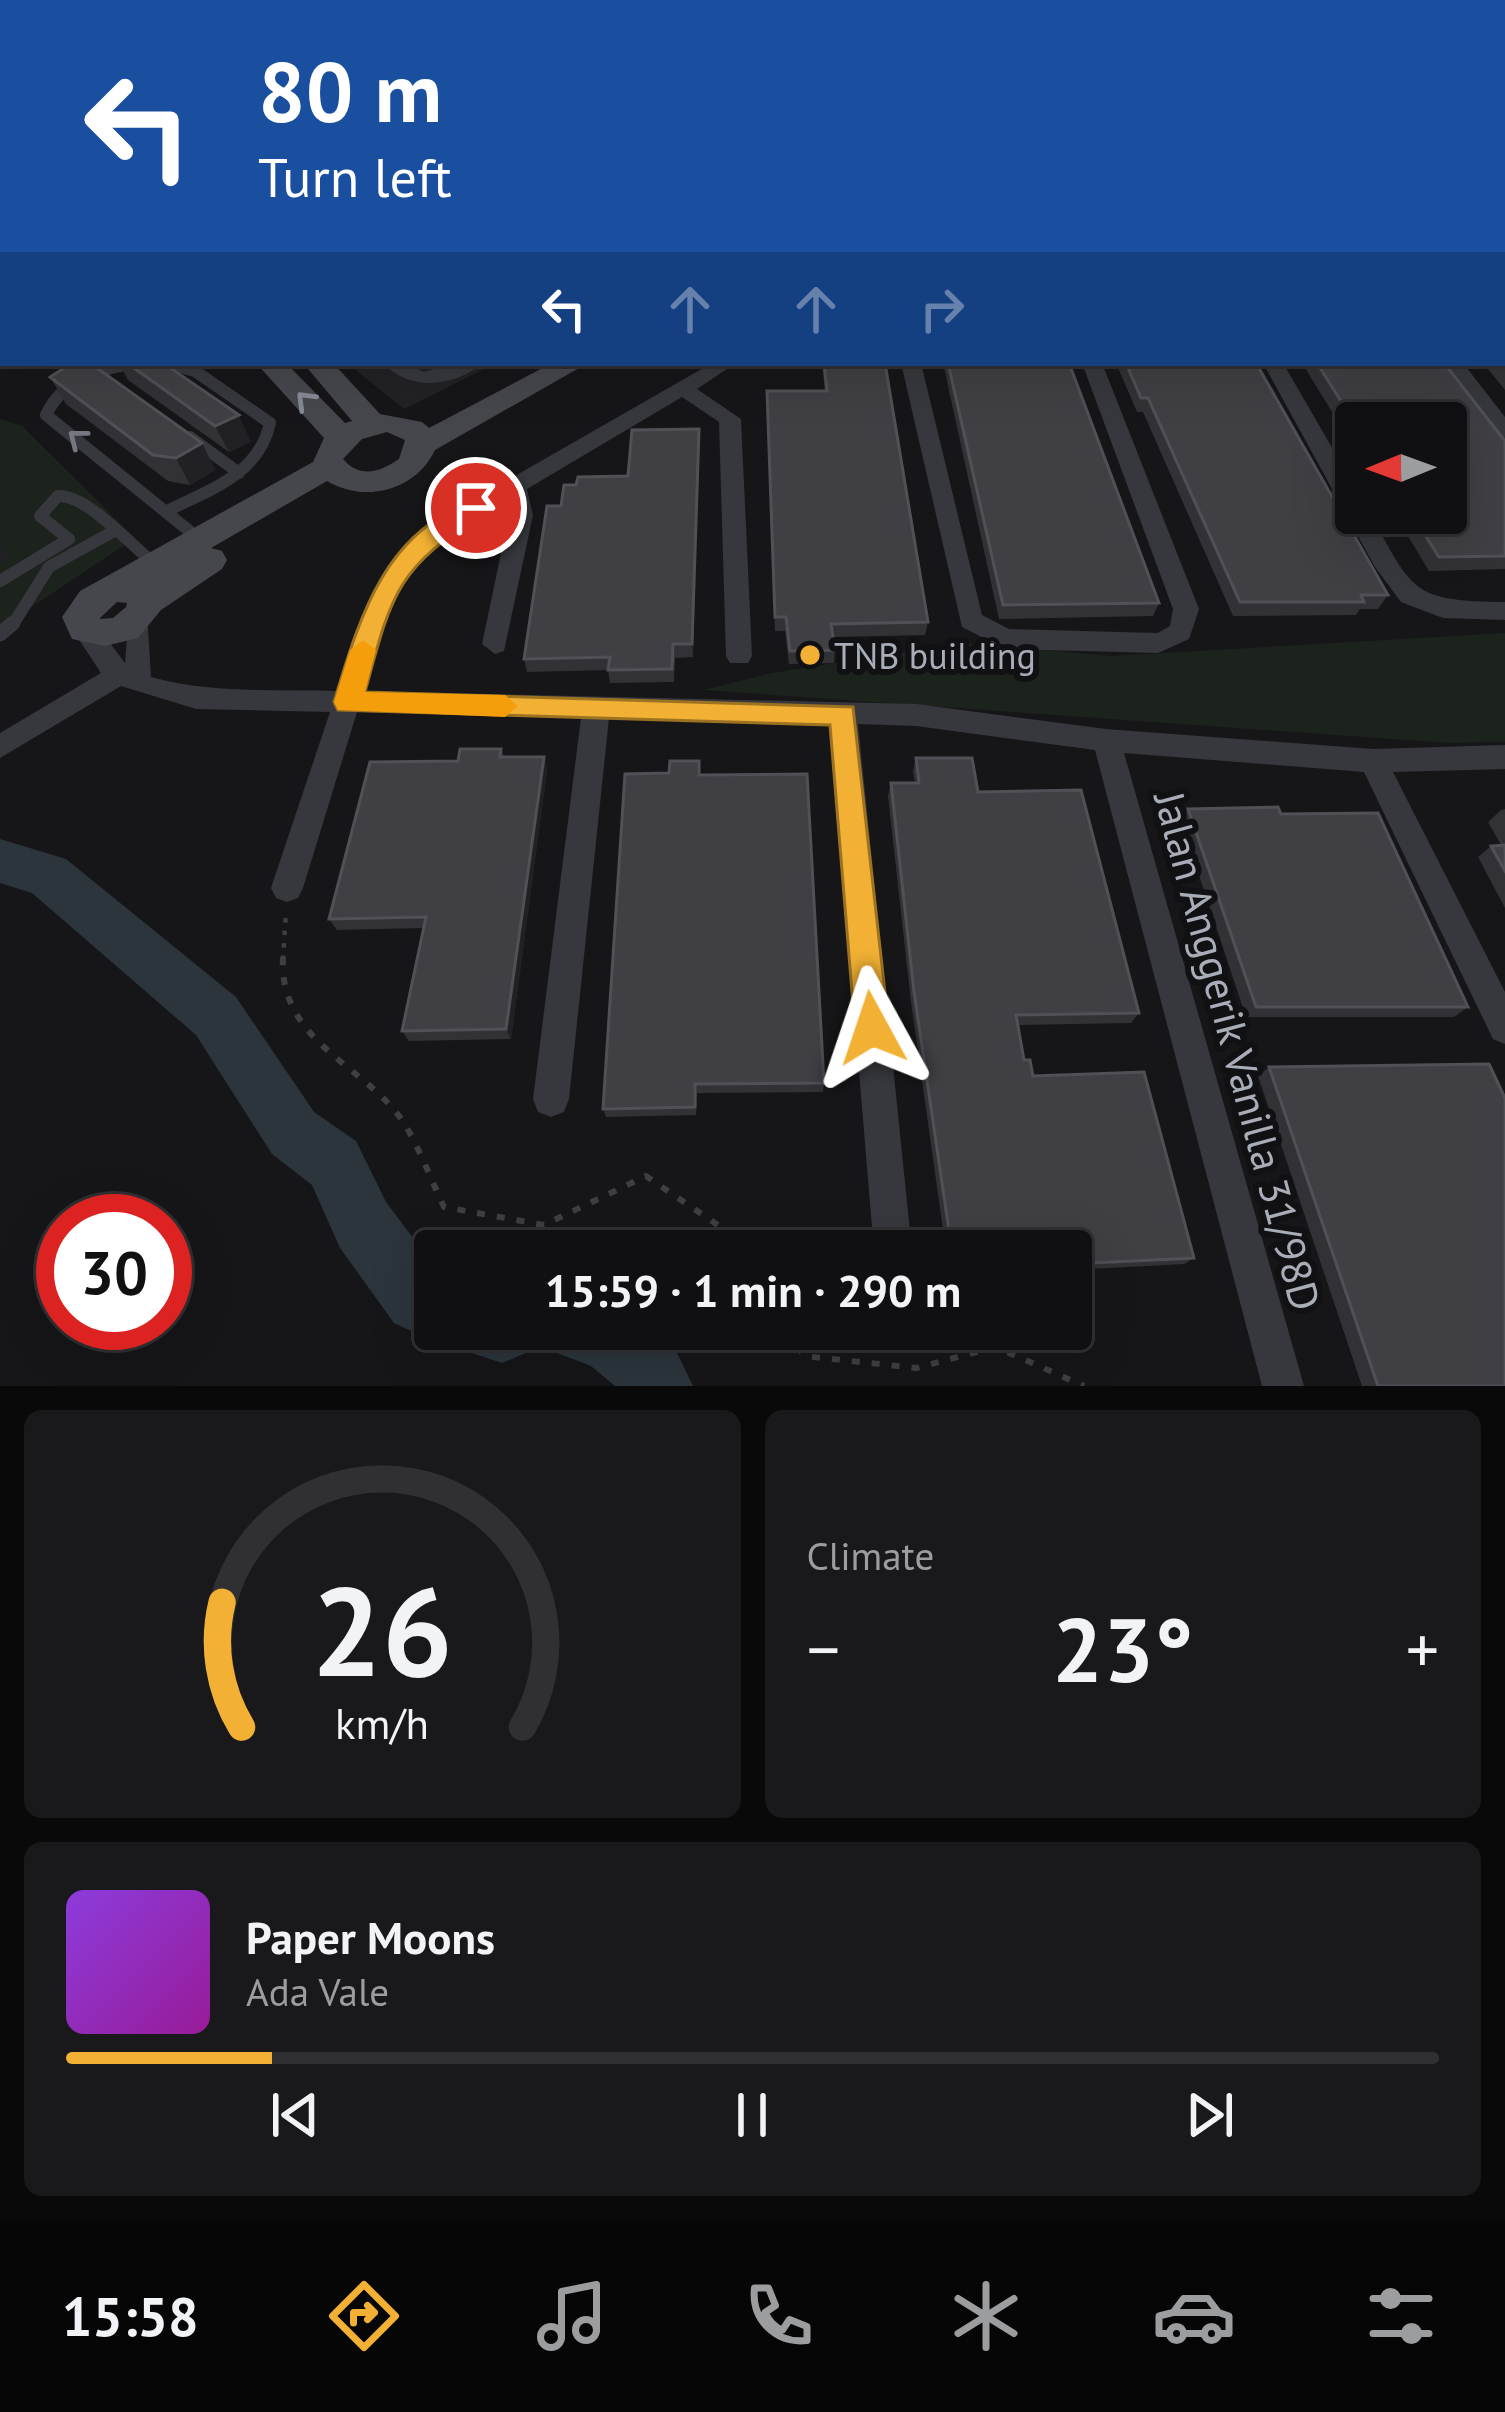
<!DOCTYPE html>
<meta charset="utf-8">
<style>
body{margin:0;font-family:"PT Sans",sans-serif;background:#19191b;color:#f1f3f6;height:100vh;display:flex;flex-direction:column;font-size:45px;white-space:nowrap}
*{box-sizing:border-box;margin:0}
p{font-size:39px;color:#9c9d9f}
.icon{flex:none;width:66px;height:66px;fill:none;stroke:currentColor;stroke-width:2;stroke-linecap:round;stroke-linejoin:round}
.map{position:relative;height:1386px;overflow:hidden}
.sheet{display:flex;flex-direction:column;gap:24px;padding:24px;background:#09090a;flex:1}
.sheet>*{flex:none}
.banner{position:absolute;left:0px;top:0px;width:1506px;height:366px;box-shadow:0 12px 48px #0002,0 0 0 3px #303032;background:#1a4fa0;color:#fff;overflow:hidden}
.needle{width:78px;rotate:269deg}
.fabs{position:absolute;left:1335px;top:402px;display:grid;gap:24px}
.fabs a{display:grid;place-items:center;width:132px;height:132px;border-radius:12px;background:#101012;box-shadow:0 12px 48px #0002,0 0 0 3px #303032;font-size:60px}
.speed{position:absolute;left:36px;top:1194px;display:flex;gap:24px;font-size:60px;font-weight:700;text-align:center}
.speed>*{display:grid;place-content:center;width:156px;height:156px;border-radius:50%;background:#101012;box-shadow:0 12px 48px #0002,0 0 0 3px #303032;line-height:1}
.speed .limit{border:18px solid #d22;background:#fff;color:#111}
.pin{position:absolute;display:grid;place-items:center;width:102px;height:102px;color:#fff;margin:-51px;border:6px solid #fff;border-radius:50%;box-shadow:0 3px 12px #0007}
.me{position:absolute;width:132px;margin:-66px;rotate:355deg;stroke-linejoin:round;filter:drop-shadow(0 0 9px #0008)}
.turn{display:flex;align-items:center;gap:42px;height:252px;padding:0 60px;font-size:54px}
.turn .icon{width:156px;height:156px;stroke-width:2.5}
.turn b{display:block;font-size:84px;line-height:102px}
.lanes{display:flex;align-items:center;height:114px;padding:0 60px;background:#0003;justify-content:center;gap:60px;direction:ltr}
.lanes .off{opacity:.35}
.big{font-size:90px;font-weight:700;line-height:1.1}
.sheet .widget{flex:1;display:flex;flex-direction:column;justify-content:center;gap:18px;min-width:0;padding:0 42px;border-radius:18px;background:#19191b}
.sheet .dial{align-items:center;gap:0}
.dial svg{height:312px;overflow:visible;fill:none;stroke:#303032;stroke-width:7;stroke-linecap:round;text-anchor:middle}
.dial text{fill:#f1f3f6;stroke:none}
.song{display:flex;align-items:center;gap:36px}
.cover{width:144px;height:144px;border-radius:18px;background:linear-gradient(135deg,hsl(270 70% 55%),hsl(300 70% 35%))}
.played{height:12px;border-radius:6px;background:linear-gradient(90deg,#f2b134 15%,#303032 15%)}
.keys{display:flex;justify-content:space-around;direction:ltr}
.heat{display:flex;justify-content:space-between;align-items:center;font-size:66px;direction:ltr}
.sheet .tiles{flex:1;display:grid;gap:24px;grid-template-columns:1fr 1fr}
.widget:last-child{grid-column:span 2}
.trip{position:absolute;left:414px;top:1230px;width:678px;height:120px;border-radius:12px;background:#101012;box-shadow:0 12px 48px #0002,0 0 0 3px #303032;font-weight:700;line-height:120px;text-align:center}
.tab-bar{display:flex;height:192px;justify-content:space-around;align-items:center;background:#060607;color:#9c9d9f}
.tab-bar .icon{width:84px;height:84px}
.tab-bar .selected{color:#f2b134}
.tab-bar b{font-size:54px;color:#f1f3f6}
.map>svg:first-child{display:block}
</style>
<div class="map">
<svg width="1505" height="1386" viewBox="0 0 1505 1386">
<rect width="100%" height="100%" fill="#161618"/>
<!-- built -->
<path fill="#222225" d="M347,363H496L404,409Z"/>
<!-- green -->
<path fill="#1c231d" d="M988,0H1505V6L1503,3Z
M0,419L22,426L135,538L0,628Z
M1505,633V742L1449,743L704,690L772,673L963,643L1112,656Z"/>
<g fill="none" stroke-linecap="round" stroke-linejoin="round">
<!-- river -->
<path fill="#2c353c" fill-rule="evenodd" d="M0,839L66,859L236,997L314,1112L356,1141L386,1202L435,1267V1329H460L459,1333L435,1342L394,1323L340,1248L312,1185L272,1154L196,1035L32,893L0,883Z
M462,1329H536L526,1353L502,1363L472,1353Z
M547,1329H655L676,1351L693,1386H615L591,1366L557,1353Z"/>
<!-- path-far2 -->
<path stroke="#3d3f44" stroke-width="3" stroke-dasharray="3 4.5" stroke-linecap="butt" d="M1470,3L1494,2"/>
<!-- path-far1 -->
<path stroke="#3d3f44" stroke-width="4.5" stroke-dasharray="4.5 8" stroke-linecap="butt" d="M283,960L286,911"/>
<!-- path -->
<path stroke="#3d3f44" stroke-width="6" stroke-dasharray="8 12" stroke-linecap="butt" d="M283,957C278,1042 367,1066 404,1123C420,1149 431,1180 444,1207L544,1225L646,1176L725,1230L738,1251
M787,1329L804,1356L916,1368L996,1347L1084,1386"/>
<!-- lane-far3 -->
<path stroke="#37383d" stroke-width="8" d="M1013,0L1018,3
M1096,3L1105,0"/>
<!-- lane-far2 -->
<path stroke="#37383d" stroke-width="9" d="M124,365H180"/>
<!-- lane-far1 -->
<path stroke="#37383d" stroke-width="12" d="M147,362C108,366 64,376 46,415L198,538
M158,362L195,371L270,423C259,474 211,489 169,510
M190,437L239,473
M0,581L69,539L40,516L58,496C88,495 130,545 155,564
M12,626L49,567L114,531"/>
<!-- lane -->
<path stroke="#37383d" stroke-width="15" d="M0,634L13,623"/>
<!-- street -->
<path fill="#37383d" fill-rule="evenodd" d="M140,0H205L137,3Z
M742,0H753L755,3H742Z
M0,3H3V11H0Z
M1505,4V12L1503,13V5Z
M0,28H3V36H0Z
M1503,54H1505V64H1503Z
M0,98H3L0,110Z
M1503,280H1505V290H1503Z
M0,306H3V318H0Z
M383,363H406L423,372L457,363H483C454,387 410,392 383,363Z
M712,363H736L697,389L741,419L752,656L748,663H730L726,656L719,422L682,397L527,489L533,515L504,651L495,654L482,644L509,515L507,501C472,521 430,540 406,574C383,605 376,654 364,691L916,704L1106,729L1373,749L1505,745V769L1393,772L1505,992V1044L1493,1039L1364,772L1124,753L1304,1386H1262L1095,750L916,726L858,724L912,1251H874L830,724L609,718L569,1099L564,1112L551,1117L538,1112L533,1099L581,718L357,712L303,888L298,898L287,902L276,898L271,888L330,712L196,709L121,686L0,758V733L101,673L72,629L85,620L94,622L125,663L129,613H147L151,677C211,694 275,689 337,691C360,623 367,581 421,530Z
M901,363H921L982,615L1009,629L1158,633L1170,626L1173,609L1082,363H1102L1199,609L1189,639L1158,653L1005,649L962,627Z
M1263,363H1283L1356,489V513H1370C1413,592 1412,601 1505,602V620L1443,618L1401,602L1375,567Z
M1443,363H1463L1505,417V438L1497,436Z"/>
<!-- secondary -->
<path fill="#45474d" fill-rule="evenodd" d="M236,0H257L234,3Z
M714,0H732V3H714Z
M0,12H3V22H0Z
M1503,234H1505V250H1503Z
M256,363H286L345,423L352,421L303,363H333L380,414L422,422L429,428L552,363H588L435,450C416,490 366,504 327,481L211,548L222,551L227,560L222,569L161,610L138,638L105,646L72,639L62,617L80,591L313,462L324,438ZM387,432L405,440L399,459C380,472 360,479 343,459L362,439ZM117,602L127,603L126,607L113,618L99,619Z"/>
</g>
<!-- wall -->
<path fill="#323236" d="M319,0H418L414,3H321Z
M449,0H532L530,3H457Z
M578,0H675L670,3H580Z
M1505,292V390L1483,363H1503Z
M119,363H163L251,442L229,452L128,380Z
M822,363H885L928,622L925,635L833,637L835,650L834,663L789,664L785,631H775L767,405L825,391Z
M943,363H1069L1159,603L1153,616L999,619Z
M1116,363H1256L1388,595L1378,609H1360L1356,615L1233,616L1143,412H1137Z
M1302,363H1444L1505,441V569L1429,571L1394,513H1446L1356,423V451Z
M50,377L202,443L215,470L190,485L168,481L66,404Z
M699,429L693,657L675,658L674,682L610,683L608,670L527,672L524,659L561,506L576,485L628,476Z
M501,749L504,757H544L547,770L511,1039L409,1041L402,1031L423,928L337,930L329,919L458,761Z
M916,758L978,792L1139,1013L1131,1023L1018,1025L1024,1060L1033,1076L1194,1258L1184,1264L1071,1270V1251H946L911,1002L888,796L891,783H915L913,771Z
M700,775L824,1083L823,1092L697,1093L696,1115L606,1117L603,1109Z
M1188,809L1281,814L1468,1007L1454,1017H1246L1181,821Z
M1505,809V908L1478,857L1491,846L1501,845L1488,822L1501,810Z
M1269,1067L1505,1386H1362L1258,1076Z"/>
<!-- shaded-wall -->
<path fill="#212124" d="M346,0H418L414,3H347Z
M488,0H532L530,3H489Z
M619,0H675L670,3H619Z
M3,56V73L0,76V59Z
M239,415L251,442L229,452L215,426Z
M699,429L700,443L693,657L692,644Z
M202,443L215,470L190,485L176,458Z
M0,544L12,559L0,566Z
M544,757L547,770L511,1039L506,1029Z"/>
<!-- building -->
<path fill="#3f3f44" stroke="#4f5156" stroke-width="3" d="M605,0H629L637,3H597Z
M0,34H3V56L0,59Z
M1503,76L1505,77V180H1503Z
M3,195V281H0V216Z
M1503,292H1505V366L1503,363Z
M72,363H90L202,443L176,458L153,455L50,377Z
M127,363H163L239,415L215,426Z
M824,363H885L928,622L831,624L835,650L790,651L786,617H775L767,391H827Z
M948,363H1069L1159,603L1003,605Z
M1126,363H1256L1388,595H1361L1364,602H1240L1148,398H1141Z
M1317,363H1444L1505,441V556L1439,557L1411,513H1446V423H1356V425Z
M699,429L692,644H673L672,669L608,670L610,657L524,659L547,506H561L564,485H576L578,477L628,476L632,430Z
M460,749H501L500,757H544L506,1029L402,1031L426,917L329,919L370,762L458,761Z
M916,758H972L978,792L1081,790L1139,1013L1016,1015L1024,1060H1030L1033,1076L1144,1072L1194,1258L1071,1264V1251H952L914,992L891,783H919Z
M670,761H699V775L807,774L824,1083L695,1084V1107L603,1109L625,774L669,773Z
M1278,807L1281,814L1378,813L1468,1007H1256L1188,809Z
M1505,845V871L1491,846Z
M1489,1064L1505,1098V1386H1378L1269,1067Z"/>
<!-- one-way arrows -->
<defs><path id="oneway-chevron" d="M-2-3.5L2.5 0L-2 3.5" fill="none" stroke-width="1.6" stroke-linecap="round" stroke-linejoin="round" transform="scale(3)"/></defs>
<use stroke="#858993" href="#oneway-chevron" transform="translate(305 400) rotate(-135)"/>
<use stroke="#757881" href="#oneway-chevron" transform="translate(77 438) rotate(-142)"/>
<!-- route -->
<path fill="#f2b134" stroke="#9d7322" stroke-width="3" d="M476,501L487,508L484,514C396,567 391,596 365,692L853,707L889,1028L884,1039L872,1044L860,1039L855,1028L830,725L338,710L334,702C359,620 384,529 476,501Z"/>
<!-- slow -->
<path fill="#f59e0b" d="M363,640L376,650L365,692L505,695L518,706L505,717L338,710L334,702L350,650Z"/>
<!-- markers -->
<circle fill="#f2b134" stroke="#111113" stroke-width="4.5" cx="810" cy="655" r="12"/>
<g text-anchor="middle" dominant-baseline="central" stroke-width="12" stroke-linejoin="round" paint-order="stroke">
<!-- poi labels -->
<g font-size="36" fill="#a8adb8" stroke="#111113" text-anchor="start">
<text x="834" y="655">TNB building</text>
</g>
<!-- near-street labels -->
<g font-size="42" fill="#a8adb8" stroke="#111113">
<text transform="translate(1238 1051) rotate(75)">Jalan Anggerik Vanilla 31/98D</text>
</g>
</g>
</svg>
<div class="fabs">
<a><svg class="needle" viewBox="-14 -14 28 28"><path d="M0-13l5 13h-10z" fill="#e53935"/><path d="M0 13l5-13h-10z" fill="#9c9d9f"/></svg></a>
</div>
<div class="speed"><div class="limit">30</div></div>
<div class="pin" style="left:476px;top:508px;background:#d93025"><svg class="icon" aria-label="arrive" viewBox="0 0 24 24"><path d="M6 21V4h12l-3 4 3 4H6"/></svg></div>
<svg class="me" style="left:872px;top:1028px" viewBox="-20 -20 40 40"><path d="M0-17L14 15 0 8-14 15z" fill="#f2b134" stroke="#fff" stroke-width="4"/></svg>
<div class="trip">15:59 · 1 min · 290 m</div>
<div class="banner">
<div class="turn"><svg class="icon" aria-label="left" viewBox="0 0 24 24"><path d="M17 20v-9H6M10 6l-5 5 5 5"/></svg><div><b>80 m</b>Turn left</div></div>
<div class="lanes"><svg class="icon" aria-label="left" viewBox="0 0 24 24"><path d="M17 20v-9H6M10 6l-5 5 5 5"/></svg><svg class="icon off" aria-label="ahead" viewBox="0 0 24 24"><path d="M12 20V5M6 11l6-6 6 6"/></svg><svg class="icon off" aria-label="ahead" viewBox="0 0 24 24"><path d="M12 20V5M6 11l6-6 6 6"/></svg><svg class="icon off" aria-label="right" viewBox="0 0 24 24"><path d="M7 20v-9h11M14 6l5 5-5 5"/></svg></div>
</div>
</div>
<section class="sheet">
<div class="tiles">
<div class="widget dial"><svg viewBox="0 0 100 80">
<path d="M14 69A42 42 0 1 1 86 69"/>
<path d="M14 69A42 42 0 0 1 9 37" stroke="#f2b134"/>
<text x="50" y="56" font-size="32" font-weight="700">26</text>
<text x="50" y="72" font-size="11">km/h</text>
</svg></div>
<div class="widget"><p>Climate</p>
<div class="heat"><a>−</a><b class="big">23°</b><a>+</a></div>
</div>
<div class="widget">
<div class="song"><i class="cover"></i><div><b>Paper Moons</b><p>Ada Vale</p></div></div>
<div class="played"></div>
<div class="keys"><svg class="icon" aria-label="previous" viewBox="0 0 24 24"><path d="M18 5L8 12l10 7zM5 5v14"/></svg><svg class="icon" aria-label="pause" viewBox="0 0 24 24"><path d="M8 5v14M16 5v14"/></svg><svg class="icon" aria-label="next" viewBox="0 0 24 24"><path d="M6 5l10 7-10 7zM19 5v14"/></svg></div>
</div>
</div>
</section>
<nav class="tab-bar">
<b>15:58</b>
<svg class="icon selected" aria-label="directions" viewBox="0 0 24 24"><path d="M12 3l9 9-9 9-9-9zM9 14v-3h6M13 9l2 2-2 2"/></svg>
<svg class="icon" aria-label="music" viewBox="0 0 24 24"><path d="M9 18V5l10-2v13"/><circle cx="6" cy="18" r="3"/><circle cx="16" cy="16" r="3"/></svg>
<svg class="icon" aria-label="phone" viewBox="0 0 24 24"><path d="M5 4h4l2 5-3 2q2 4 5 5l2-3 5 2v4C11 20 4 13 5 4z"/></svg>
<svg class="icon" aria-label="climate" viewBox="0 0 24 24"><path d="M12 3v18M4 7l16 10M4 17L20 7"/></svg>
<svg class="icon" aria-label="car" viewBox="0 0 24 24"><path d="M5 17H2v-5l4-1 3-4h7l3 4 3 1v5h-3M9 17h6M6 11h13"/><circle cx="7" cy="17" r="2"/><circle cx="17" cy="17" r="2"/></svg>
<svg class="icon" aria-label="filters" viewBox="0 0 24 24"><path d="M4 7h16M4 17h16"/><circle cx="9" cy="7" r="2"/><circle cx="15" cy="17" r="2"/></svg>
</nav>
